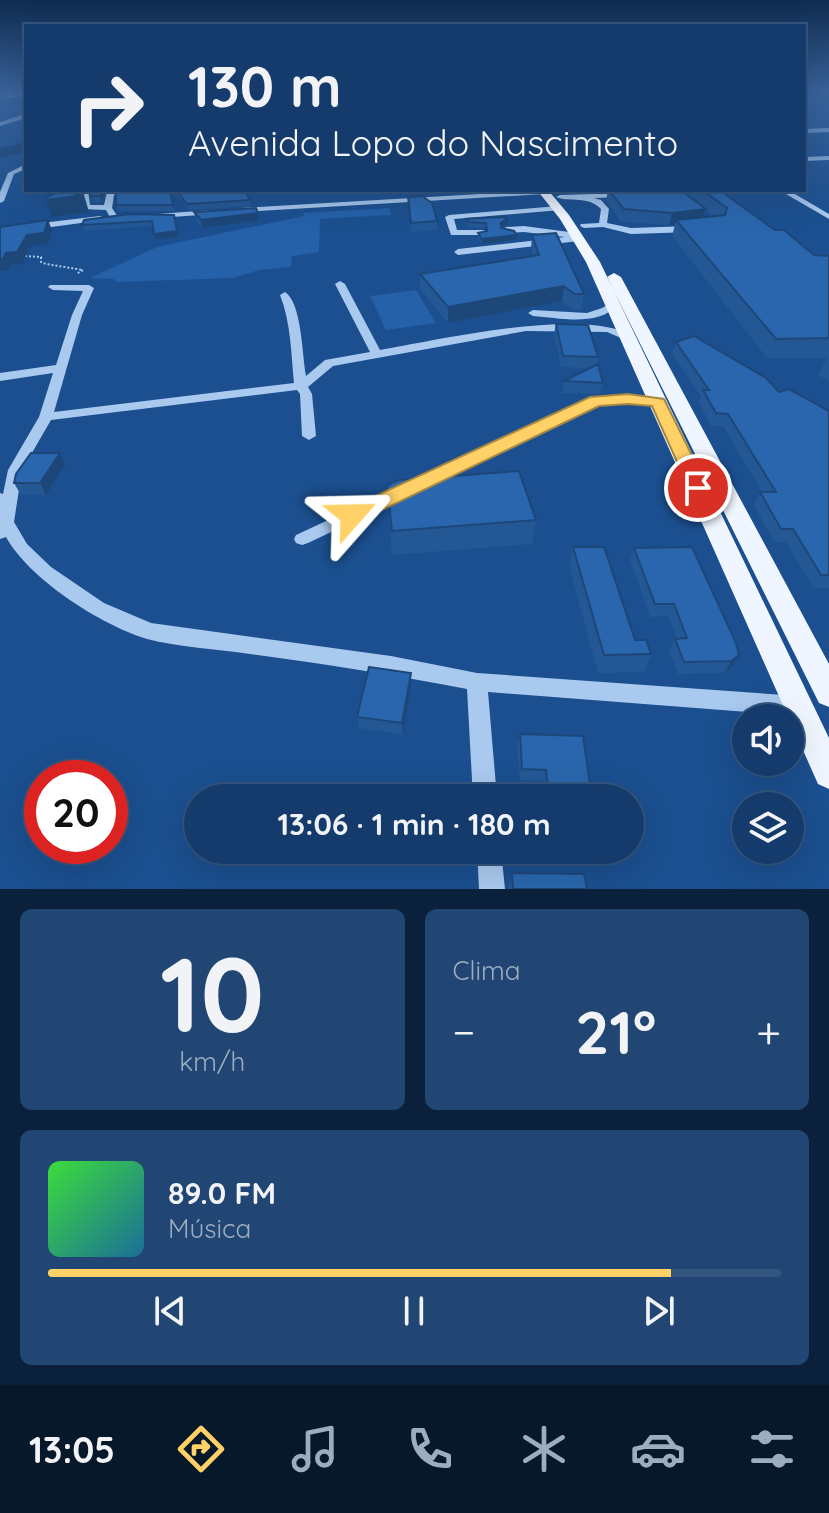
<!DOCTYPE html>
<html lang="pt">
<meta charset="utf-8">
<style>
body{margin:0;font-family:Quicksand,sans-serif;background:#214673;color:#f1f3f6;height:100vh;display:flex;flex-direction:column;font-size:30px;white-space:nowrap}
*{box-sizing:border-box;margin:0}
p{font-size:26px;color:#9dadc1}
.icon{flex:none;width:44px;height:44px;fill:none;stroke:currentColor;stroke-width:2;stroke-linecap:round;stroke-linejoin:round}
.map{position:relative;height:889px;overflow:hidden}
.sheet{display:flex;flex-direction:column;gap:20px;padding:20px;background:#0b203b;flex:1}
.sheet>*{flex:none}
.banner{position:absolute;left:24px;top:24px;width:782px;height:168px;border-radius:0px;box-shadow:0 8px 32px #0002,0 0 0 2px #33557e;background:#143b6b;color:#f1f3f6;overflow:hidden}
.buttons{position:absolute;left:732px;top:704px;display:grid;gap:16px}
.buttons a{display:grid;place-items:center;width:72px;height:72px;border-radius:50%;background:#143b6b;box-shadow:0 8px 32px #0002,0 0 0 2px #33557e;font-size:40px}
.speed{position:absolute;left:24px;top:760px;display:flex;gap:16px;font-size:40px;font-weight:700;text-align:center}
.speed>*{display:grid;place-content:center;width:104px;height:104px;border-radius:50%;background:#143b6b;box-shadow:0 8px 32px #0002,0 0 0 2px #33557e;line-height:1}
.speed .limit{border:12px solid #d22;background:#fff;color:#111}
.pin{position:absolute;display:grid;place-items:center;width:68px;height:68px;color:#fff;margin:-34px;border:4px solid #fff;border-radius:50%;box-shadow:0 2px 8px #0007}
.me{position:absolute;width:88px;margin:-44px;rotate:65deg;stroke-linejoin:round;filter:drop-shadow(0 0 6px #0008)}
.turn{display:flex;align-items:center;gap:28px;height:168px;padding:0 32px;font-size:36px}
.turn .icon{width:104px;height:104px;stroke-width:2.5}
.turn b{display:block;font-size:56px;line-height:68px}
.big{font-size:60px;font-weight:800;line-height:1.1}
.sheet .tile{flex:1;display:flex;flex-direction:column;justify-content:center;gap:12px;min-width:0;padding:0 28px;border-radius:12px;background:#214673}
.sheet .dial{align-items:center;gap:0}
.dial b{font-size:104px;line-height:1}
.song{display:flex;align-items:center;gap:24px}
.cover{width:96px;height:96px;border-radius:12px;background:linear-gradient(135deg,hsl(120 70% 55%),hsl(200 70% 35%))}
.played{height:8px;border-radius:4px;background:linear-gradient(90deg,#ffd166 85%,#33557e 85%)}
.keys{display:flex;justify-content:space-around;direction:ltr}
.heat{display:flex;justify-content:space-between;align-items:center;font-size:44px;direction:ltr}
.sheet .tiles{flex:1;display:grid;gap:20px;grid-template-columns:1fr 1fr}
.tile:last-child{grid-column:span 2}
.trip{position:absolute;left:184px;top:784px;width:460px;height:80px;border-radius:40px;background:#143b6b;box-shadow:0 8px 32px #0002,0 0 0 2px #33557e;font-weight:800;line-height:80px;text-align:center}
.tabs{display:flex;height:128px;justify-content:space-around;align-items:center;background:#08182b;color:#9dadc1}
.tabs .icon{width:56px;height:56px}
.tabs .current{color:#ffd166}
.tabs b{font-size:36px;color:#f1f3f6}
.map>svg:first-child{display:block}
</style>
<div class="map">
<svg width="829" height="889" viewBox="0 0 829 889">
<rect width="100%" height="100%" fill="#1b4f8f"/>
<!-- green -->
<path fill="#2461a8" d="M389,208L391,215L320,219L319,252L292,256L291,267L259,270L233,278L116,282L114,279L90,278L157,247L304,216L303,213Z
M416,290L436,323L386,330L370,296Z"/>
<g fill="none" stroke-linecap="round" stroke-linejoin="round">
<!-- river -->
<path fill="#123a6d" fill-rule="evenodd" d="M26,142V152L0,158V148Z"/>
<!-- path -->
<path stroke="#a9c9ee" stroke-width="2" stroke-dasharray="2 2" stroke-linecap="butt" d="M25,256L41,257V262L46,264L83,270L76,274"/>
<!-- minor -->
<path fill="#a9c9ee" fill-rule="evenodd" d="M26,94V96L0,99V97Z
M26,114V118L0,126V122Z
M829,128V132L804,133V129Z
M829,156V160L804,161V157Z
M26,164V169L14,174L4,201L0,203V192L8,173Z
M80,190H88L90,205H104L107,192L120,190L114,195L112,208L118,217L117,219H111L106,210L83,209Z
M547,190V194H544L241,212L237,210L241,208Z
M779,190H788L829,214V219Z
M624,193L628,195L627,197L594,198L601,200L609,209L607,223L631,228L691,226L695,229L691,232L631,234L603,227L584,228L580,226L581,224L599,223L601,209C587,195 572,203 556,197L560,195Z
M558,206L562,208L561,210L454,219L457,230H484V234L481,235H451L445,217L449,215Z
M212,210H215V214L157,218L153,216L157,214Z
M100,216L104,218L103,220L0,234V228Z
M524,226L569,232L572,236L579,235L583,238L579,241L458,255L454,252L458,249L565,237L524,232L506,233L502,230L506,227Z
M340,281L345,284L380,350C434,341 592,304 634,338L628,341L607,332L526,331L333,366L308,387L312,394L316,436L309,440L302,436L300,394L297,390L51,420L22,470L14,522L27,544L51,567L104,603L151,623L391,656L477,673L798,696L805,699L808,706L805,713L798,716L488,692L497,798H473L467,689C395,675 323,664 250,654C218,649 177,647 147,639C101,625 29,579 6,537L0,539V493L3,494L8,470L39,417L53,373L0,381V373L56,365L72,315L83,291L53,290L48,287L50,285H89L94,288L82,315L54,412L294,383C291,353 291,323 280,295L285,292C302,303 302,355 306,376L325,360L370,352L335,284Z
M613,302L618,305C597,327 561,318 533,316L528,313L533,310L587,313L602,308Z
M628,395L658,398L664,402L658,406L628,403L599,405L308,543L302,545L296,543L294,539L296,535L591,398Z
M477,850H501L505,889H479Z"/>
<!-- major -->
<path fill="#f0f6ff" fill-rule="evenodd" d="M537,190H548L569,215L600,262L829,738V789L818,784L586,262L560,219Z
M614,273L621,277L829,664V707L819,703L607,277Z"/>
<!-- rail casing -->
<g stroke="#fff" stroke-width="3">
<path id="rail" d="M0,97L26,93"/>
</g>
<!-- rail -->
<use href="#rail" stroke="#1b4f8f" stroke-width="2" stroke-dasharray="7" stroke-linecap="butt"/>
</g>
<!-- wall -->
<path fill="#245895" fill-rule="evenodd" d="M105,190L102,202H93L91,196Z
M170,190L174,211H118L116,205Z
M173,190H244L250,200L251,206L189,210Z
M592,190H681L687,195L689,190H719L814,255L829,256V381L818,375L827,358H767L672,236L675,225L621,222L606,201L608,191H593ZM706,211L712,216L704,217Z
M408,197L437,221V230L411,232Z
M194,212L258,213L259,220L202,228L196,220Z
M174,215L179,237L156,240L153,226L84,231L82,225Z
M466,219L507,224L501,228L517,235L516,240L482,244L478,238V233L486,231V228L469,227L466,223Z
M532,235L584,294L581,310L571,309L562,301L448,323L420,289V274L533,256L531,249Z
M556,324L598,357L597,364L603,383L600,394L562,393L564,381L590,368L561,367L554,334Z
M676,342L779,392L829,411V588H813L786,542H774L754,505L760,492H762L723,426H711L699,402L701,396L672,354Z
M65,465L46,495H21L14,483Z
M387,485L536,520L532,544L392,555Z
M573,547L635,640L651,654L644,672L598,673L569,566Z
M634,548L739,655L732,667L724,673L678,674L669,651L675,639H677L668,616L650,617L630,560Z
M411,685L403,735L359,728L357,717Z
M520,734L592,798H544L543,781L520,780L517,745Z
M512,873L587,889H508Z"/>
<!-- shaded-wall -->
<path fill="#1d4779" d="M74,190L77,196L84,195L89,212L52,217L46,200Z
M102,190H105L102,202L100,196Z
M706,209L702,223L676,220L675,225L669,226L672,213Z
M258,213L259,220L202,228L201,220Z
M174,215L179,237L156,240L154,234Z
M507,219V224L500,228L501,223Z
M48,220L52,230L48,244L31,246L22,264L11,265L8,270L0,271V259L27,235Z
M517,235L516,240L482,244V239Z
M564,286L562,301L448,323V307Z
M60,453L65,465L46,495L40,483Z
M739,655L732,667L724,673L731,661Z
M411,673V685L403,735L402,723Z"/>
<!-- building -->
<path fill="#2a66ad" stroke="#1d4779" stroke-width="2" d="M61,190H74L75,194L84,195L46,200L45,198Z
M90,190H102L100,196H91Z
M116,190H170L173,205H116Z
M176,190H244L250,200L187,204Z
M609,190H681L706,209L672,213L624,209Z
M702,190H719L775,230H784L814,255L829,256V338L776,339L676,220L725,215L727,208Z
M422,196L432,203L437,221L411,223L408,197Z
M256,208L258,213L201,220L194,212Z
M130,214L174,215L177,231L154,234L152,221L82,225L84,220Z
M505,217L507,219L501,223V228L514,231L517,235L482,239L478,233L487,231L486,223L469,222L466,219Z
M48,220L44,233L27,235L17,252L6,253L3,259H0V227Z
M556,233L584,294H574L564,286L448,307L420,274L539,255L532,235Z
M556,324L588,325L598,357L563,356Z
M694,336L766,378L779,392L789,389L829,411V575H821L793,529H781L760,492H776L728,414L716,413L703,390H709L676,342Z
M598,364L603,383L564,381Z
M31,453H60L40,483H14L16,474Z
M519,471L536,520L392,531L387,485L398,480Z
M573,547H604L635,640H646L651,654L604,655Z
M692,547L736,643L739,655L731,661L684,662L675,639L687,638L674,604H655L634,548Z
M369,667L411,673L402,723L357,717Z
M520,734L583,736L592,798H549L546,770L522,769Z
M512,873L584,874L587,889H513Z"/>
<!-- sky -->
<linearGradient id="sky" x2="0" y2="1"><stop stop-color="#0f2b4f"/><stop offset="0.42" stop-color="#39639b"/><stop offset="1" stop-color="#39639b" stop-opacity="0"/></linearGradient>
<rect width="829" height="217" fill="url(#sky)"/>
<!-- route -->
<path fill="#ffd166" stroke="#a68842" stroke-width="2" d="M628,394L664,399L708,488L705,493H691L652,406L628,404L599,406L359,521H345L341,515L345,510L590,397Z"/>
</svg>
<div class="buttons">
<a><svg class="icon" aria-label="sound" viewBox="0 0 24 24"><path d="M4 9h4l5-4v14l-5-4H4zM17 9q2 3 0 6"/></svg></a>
<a><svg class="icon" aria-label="layers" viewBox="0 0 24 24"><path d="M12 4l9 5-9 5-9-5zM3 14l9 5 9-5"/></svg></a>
</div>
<div class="speed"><div class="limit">20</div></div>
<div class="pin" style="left:698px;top:488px;background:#d93025"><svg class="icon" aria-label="arrive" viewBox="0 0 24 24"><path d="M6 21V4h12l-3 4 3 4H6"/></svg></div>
<svg class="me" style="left:352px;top:515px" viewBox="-20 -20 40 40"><path d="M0-17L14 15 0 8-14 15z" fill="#ffd166" stroke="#fff" stroke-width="4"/></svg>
<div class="trip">13:06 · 1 min · 180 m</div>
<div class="banner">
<div class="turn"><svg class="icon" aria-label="right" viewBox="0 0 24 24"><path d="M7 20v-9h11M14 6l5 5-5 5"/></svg><div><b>130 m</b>Avenida Lopo do Nascimento</div></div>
</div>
</div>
<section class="sheet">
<div class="tiles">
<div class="tile dial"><b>10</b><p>km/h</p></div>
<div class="tile"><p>Clima</p>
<div class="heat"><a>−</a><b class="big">21°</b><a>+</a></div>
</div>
<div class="tile">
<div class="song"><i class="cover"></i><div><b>89.0 FM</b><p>Música</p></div></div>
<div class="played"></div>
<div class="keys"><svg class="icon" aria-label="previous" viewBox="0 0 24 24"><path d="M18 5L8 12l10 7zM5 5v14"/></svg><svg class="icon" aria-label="pause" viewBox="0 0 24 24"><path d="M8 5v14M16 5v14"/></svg><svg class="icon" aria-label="next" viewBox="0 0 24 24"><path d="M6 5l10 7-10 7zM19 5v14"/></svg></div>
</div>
</div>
</section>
<nav class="tabs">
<b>13:05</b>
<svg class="icon current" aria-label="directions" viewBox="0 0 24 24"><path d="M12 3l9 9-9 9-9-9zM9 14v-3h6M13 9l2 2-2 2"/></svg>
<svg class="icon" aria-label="music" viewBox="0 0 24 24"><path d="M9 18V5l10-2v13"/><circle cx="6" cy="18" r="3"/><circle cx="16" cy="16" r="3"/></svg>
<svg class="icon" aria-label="phone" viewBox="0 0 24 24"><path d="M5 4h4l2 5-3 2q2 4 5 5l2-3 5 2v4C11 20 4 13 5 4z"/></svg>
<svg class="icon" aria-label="climate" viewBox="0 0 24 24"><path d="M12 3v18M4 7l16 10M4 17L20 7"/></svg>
<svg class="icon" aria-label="car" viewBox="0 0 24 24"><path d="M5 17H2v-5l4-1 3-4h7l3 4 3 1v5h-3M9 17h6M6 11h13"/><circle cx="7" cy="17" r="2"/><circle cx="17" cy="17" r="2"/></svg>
<svg class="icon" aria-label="filters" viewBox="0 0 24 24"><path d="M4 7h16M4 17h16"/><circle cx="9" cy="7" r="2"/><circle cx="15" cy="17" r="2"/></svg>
</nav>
